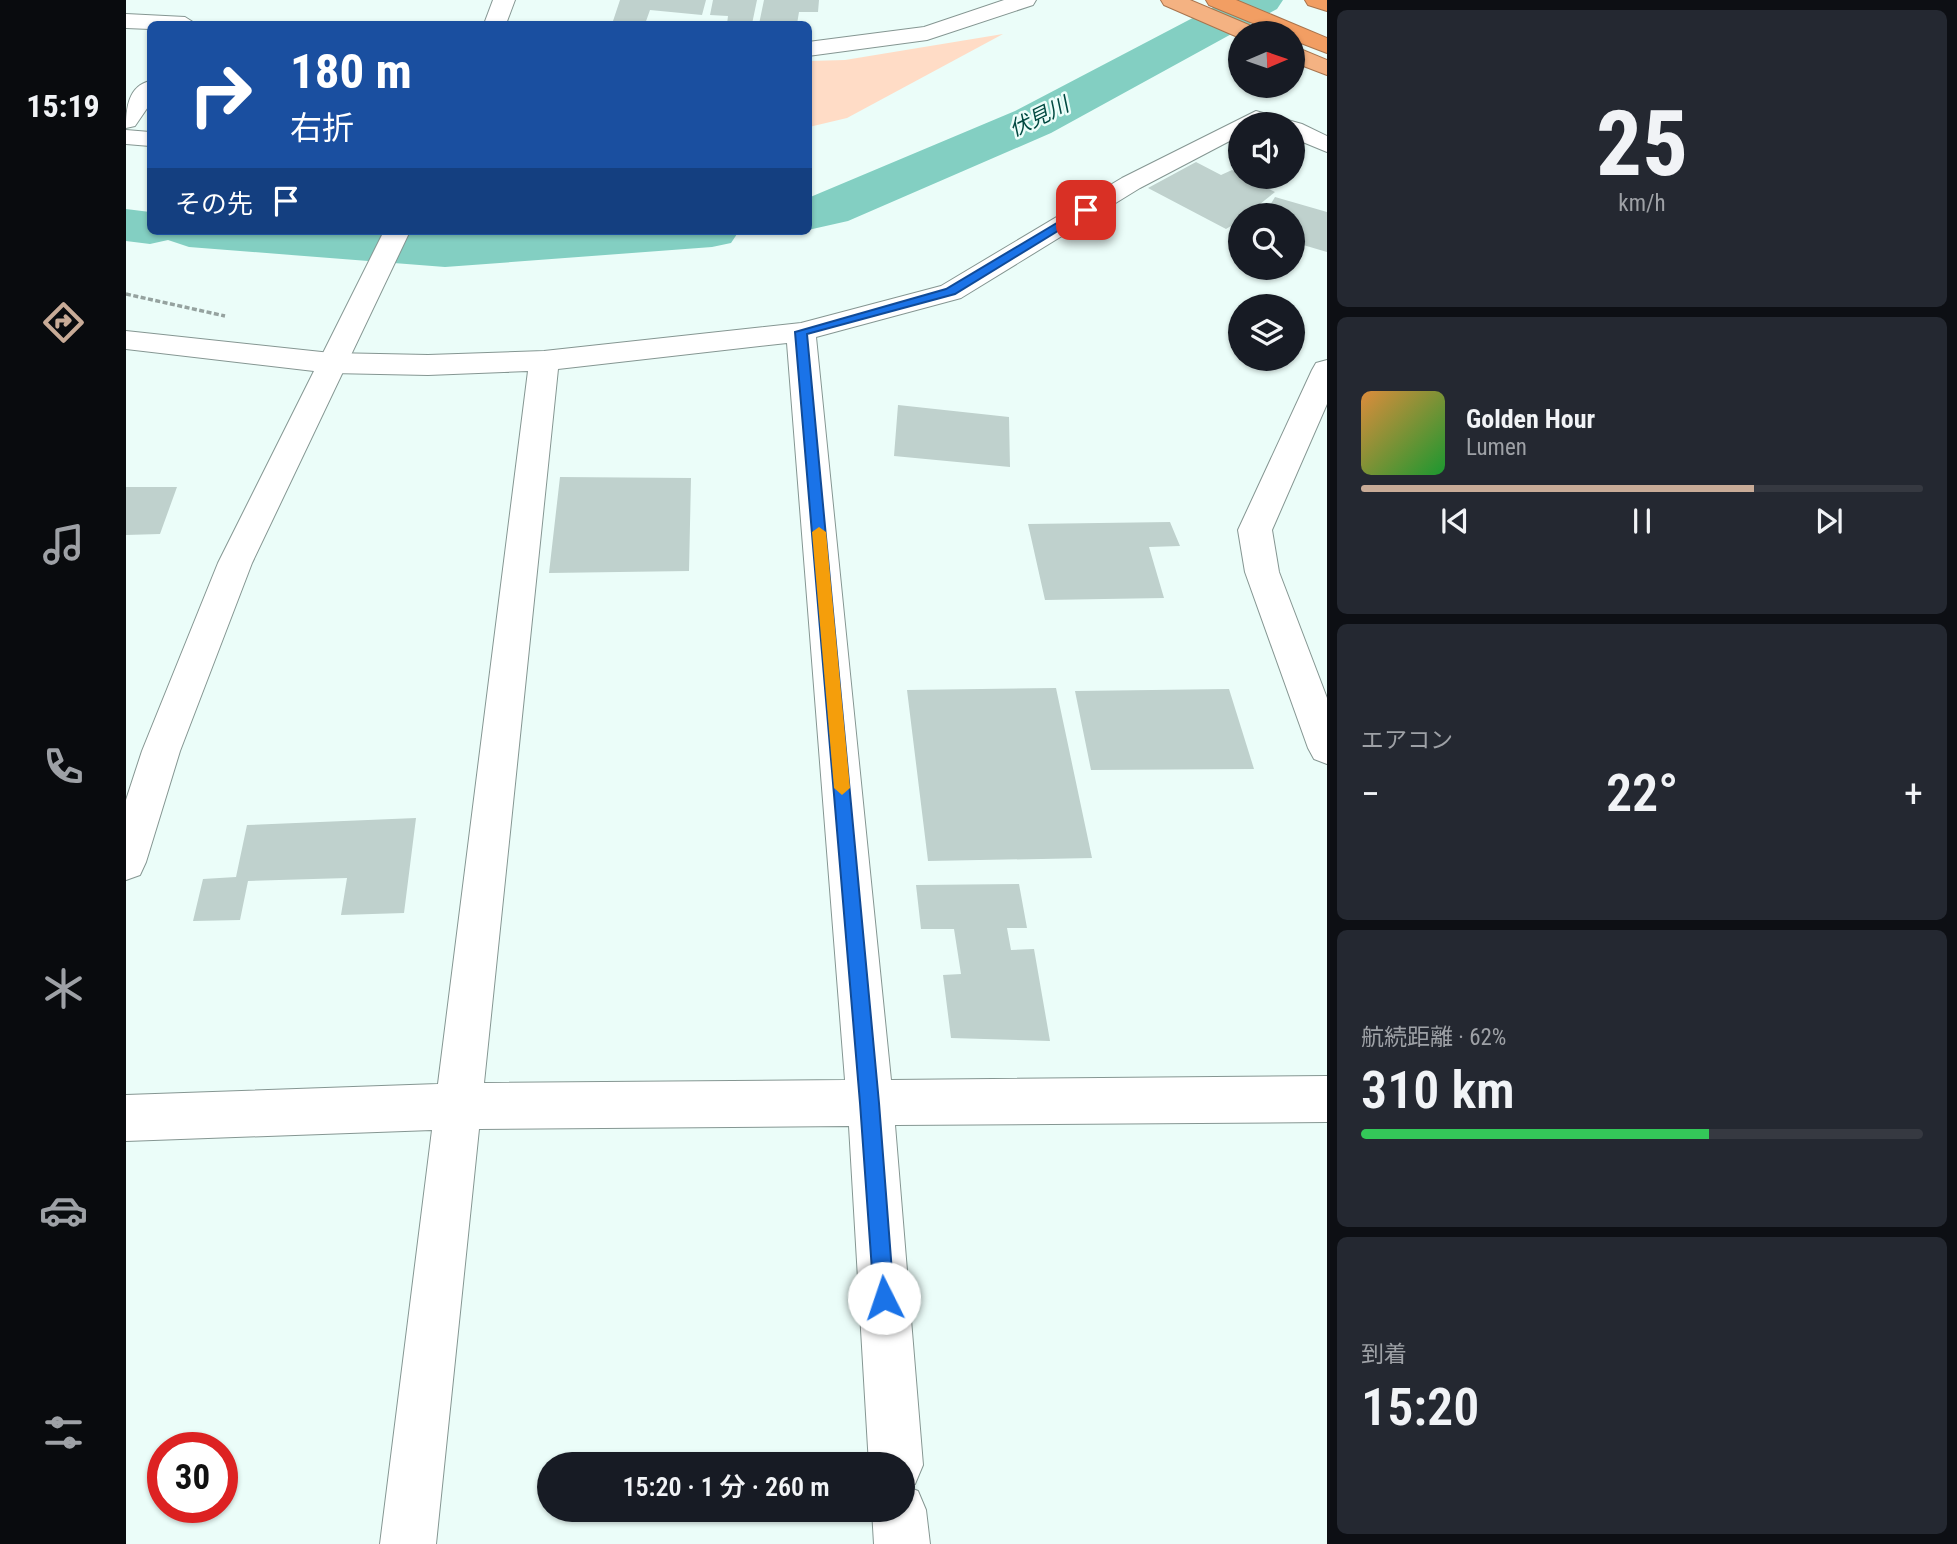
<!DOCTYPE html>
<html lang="ja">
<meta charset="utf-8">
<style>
body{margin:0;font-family:"Roboto Condensed","Noto Sans JP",sans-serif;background:#242831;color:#f1f3f6;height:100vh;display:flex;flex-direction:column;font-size:26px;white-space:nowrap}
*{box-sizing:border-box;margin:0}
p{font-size:23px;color:#9ea1a6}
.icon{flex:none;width:38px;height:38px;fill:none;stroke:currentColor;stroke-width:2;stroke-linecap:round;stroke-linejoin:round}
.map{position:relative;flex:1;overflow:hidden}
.side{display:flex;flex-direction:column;gap:10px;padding:10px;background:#0d0f14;width:630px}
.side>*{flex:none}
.hud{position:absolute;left:21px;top:21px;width:665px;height:214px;border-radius:10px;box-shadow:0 2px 5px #0004;background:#1a4fa0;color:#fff;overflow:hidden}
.needle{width:46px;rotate:88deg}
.controls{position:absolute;left:1102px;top:21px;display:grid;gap:14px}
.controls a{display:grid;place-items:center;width:77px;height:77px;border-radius:50%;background:#171b24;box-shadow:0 2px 5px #0004;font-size:35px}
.speed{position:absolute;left:21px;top:1432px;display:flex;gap:14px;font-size:35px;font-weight:700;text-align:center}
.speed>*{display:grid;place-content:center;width:91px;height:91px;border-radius:50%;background:#171b24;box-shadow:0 2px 5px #0004;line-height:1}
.speed .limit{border:10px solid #d22;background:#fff;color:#111}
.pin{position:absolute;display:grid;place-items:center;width:60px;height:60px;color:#fff;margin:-30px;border-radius:14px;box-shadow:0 4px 10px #0006}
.me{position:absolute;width:77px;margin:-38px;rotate:356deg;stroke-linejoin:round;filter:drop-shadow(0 0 5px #0008)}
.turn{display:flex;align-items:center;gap:24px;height:147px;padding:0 28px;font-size:32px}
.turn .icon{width:91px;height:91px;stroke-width:2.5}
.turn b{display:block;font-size:49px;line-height:60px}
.then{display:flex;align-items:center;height:66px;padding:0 28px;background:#0003;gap:14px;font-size:26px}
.big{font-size:52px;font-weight:600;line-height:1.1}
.side .tile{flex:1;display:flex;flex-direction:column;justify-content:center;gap:10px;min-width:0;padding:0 24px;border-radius:10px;background:#242831}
.side .dial{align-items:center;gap:0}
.dial b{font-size:91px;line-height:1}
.song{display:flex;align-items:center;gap:21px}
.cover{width:84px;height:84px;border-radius:10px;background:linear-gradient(135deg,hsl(30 70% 55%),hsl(130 70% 35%))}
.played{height:7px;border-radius:4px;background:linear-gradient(90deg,#c8ab97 70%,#363941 70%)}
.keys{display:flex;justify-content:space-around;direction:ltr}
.heat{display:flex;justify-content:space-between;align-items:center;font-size:38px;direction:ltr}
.charge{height:10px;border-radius:5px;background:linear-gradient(90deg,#34c759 62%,#363941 0)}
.trip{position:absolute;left:411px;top:1452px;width:378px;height:70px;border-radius:35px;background:#171b24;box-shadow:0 2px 5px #0004;font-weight:600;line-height:70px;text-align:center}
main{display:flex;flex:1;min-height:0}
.dock{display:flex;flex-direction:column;width:126px;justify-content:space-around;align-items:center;background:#090b0e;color:#9ea1a6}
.dock .icon{width:49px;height:49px}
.dock .active{color:#c8ab97}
.dock b{font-size:32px;color:#f1f3f6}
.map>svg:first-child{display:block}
</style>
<main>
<nav class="dock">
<b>15:19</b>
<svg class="icon active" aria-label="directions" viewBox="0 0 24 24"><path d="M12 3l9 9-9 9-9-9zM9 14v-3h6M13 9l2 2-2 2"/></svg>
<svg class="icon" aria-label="music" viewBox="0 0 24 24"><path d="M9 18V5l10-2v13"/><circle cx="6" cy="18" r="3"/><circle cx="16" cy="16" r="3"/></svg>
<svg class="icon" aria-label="phone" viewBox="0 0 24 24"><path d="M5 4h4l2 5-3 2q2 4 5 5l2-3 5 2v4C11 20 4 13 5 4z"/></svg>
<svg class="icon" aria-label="climate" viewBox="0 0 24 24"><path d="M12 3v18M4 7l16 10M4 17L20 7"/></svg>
<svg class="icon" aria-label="car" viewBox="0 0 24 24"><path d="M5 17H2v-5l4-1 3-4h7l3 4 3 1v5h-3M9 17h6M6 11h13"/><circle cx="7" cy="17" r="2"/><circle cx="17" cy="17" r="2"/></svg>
<svg class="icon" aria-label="filters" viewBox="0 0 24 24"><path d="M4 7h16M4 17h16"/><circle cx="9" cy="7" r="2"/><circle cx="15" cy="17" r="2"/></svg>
</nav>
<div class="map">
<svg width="1201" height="1544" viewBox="0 0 1201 1544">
<rect width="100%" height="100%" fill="#ebfdf9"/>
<!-- green -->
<path fill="#ffdcc6" d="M877,34L721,118L683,127V61L719,60Z"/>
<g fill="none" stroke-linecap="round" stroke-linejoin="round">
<!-- river -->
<path fill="#83cfc2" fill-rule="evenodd" d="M1101,0H1157L1151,9L925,133L722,221L682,230V198L889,111Z
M0,209L24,212V231H613L605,243L586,247L319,267L63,247L42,240L24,244L0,241Z"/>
</g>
<!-- building -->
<path fill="#bfd1cd" d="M494,0H580L576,15L524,10L519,24H486Z
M587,0H631L626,24H601L602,16L584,15Z
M638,0H693L692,12H673L671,24H633Z
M1070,162L1095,175L1106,170L1149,192L1129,208L1132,210L1115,215V220L1100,229L1022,188Z
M1149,197L1201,212V252L1167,242V215H1138Z
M772,405L883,417L884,467L768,456Z
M434,477L565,478L563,571L423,573Z
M0,487H51L34,534L0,535Z
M1044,522L1054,546L1023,547L1038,598L919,600L902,524Z
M930,688L966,858L802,861L781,690Z
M1103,689L1128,769L965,770L949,691Z
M290,818L278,913L215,915L221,878L122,881L114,920L67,921L77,879L110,877L121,825Z
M893,884L901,928H881L885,950L908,949L924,1041L825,1038L817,975L835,974L828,929H795L790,885Z"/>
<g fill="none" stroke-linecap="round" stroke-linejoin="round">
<!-- minor casing -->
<g stroke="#859692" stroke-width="2">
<path id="minor" d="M24,81V104L9,126L0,128C0,109 2,86 24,81Z
M1130,111L1176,124L1201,136V152L1167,138V124H1115V135L1014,188L835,298L690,337L765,1080L1201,1076V1122L769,1125L797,1465L789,1484L782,1487L792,1491L800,1510L804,1544H748L746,1510H777V1465H743L723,1126L353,1129L310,1544H254L306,1130L0,1141V1095L312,1084L402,371L302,375L205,373L0,349V331L205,353L302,355L418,351L675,323L815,286L996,178ZM661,343L719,1080L358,1083L432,369Z
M0,130L24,132V146L0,144Z
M1201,360V404L1146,530L1153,572L1201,698V764L1188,759L1182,748L1119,572L1112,530L1186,370L1190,363Z"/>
</g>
<!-- tertiary casing -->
<g stroke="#859692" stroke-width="2">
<path id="tertiary" d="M367,0H389L380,24H358Z
M258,231H284L126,563L54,751L20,862L14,875L0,880V800L16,751L92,563Z"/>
</g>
<!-- secondary casing -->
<g stroke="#859692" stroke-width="2">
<path id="secondary" d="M878,0H910L907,5L801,40L682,56V42L798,27Z
M0,14L59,17L70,24H24V29L0,28Z"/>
</g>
<!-- trunk casing -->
<g stroke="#a8744d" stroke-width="2">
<path id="trunk" d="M1035,0H1064L1130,28L1133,33H1115L1114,38L1038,5Z
M1167,46L1201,60V75L1167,62Z"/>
</g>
<!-- motorway casing -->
<g stroke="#a8744d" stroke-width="2">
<path id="motorway" d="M1080,0H1110L1201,38V53L1167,40V33H1151L1083,5Z
M1179,0H1201V11L1182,5Z"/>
</g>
<!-- path -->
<path stroke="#95a29f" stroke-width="3.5" stroke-dasharray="5 2.5" stroke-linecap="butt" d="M0,294L99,316"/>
<!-- minor -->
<use href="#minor" fill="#fff" fill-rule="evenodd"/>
<!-- tertiary -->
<use href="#tertiary" fill="#fff" fill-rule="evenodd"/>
<!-- secondary -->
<use href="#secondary" fill="#fff" fill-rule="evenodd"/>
<!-- trunk -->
<use href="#trunk" fill="#f4b282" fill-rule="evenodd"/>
<!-- motorway -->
<use href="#motorway" fill="#f29e63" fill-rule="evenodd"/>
</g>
<!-- route -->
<path fill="#1a73e8" stroke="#114b97" stroke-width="2" d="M956,208L966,210L829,294L681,334L753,1103L768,1298L765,1305L758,1308L751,1305L748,1298L734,1103L669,332L820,289Z"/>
<!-- slow -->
<path fill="#f59e0b" d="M693,527L700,532L724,788L716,795L708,788L686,532Z"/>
<g text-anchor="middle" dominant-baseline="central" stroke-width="5" stroke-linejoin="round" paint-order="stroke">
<!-- far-water labels -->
<g font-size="21" font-style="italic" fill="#014941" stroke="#ebfdf9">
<text transform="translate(913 117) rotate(-26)">伏見川</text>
</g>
</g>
</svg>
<div class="controls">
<a><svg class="needle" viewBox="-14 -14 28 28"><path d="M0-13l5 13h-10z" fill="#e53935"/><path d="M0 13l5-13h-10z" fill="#9ea1a6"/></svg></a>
<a><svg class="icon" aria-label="sound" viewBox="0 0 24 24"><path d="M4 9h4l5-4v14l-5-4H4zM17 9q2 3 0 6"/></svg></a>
<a><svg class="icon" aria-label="search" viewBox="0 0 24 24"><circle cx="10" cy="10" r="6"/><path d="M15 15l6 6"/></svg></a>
<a><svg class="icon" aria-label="layers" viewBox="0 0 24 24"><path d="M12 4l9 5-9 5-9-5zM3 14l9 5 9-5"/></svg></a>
</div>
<div class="speed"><div class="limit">30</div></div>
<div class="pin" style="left:960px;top:210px;background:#d93025"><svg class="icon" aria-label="arrive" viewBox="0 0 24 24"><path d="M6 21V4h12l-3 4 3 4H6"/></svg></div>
<svg class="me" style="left:758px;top:1298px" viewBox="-20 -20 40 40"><circle r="19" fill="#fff"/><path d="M0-13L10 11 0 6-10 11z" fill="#1a73e8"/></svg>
<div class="trip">15:20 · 1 分 · 260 m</div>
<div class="hud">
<div class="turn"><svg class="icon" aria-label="right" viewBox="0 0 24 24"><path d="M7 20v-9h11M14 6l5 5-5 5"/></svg><div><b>180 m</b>右折</div></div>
<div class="then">その先<svg class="icon" aria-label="arrive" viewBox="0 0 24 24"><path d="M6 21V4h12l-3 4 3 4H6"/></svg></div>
</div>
</div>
<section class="side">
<div class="tile dial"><b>25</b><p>km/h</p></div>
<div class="tile">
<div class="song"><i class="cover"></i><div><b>Golden Hour</b><p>Lumen</p></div></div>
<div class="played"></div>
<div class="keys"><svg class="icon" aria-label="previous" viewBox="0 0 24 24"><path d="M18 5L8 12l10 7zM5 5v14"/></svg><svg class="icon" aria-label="pause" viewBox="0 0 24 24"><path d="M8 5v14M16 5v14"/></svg><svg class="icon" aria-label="next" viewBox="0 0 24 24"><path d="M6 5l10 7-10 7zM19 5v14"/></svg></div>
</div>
<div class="tile"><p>エアコン</p>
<div class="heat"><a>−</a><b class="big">22°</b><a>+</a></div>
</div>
<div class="tile"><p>航続距離 · 62%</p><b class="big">310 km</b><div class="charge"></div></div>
<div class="tile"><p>到着</p><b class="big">15:20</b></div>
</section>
</main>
